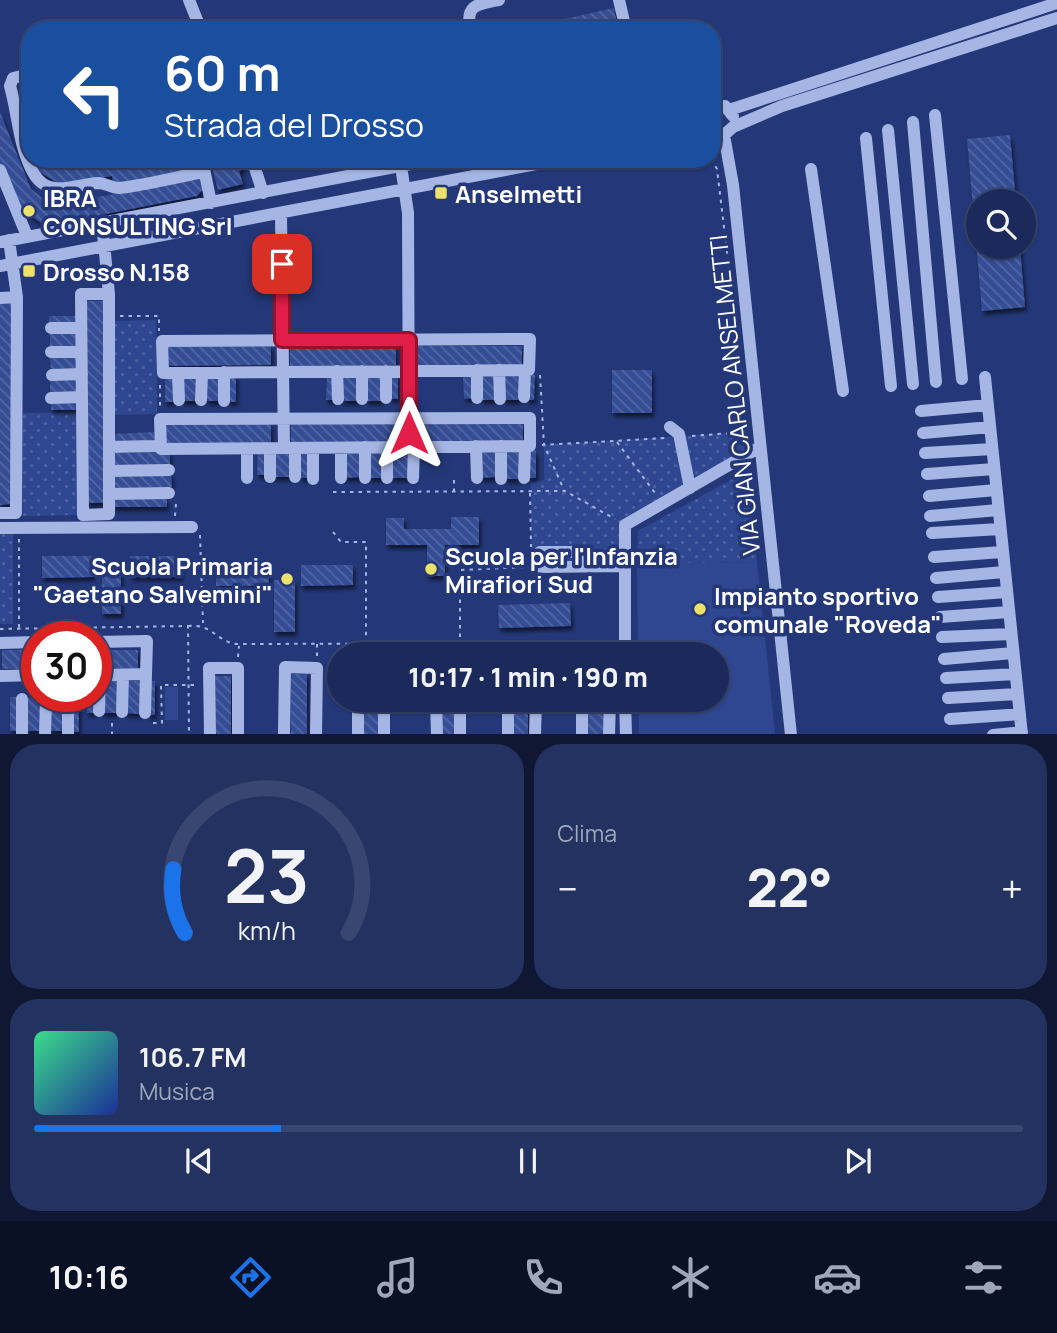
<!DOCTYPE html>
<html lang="it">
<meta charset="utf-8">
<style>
body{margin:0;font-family:Manrope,sans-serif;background:#243261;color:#f1f3f6;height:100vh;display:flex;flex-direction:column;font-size:26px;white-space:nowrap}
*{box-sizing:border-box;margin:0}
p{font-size:23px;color:#a0a7bb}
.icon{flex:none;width:38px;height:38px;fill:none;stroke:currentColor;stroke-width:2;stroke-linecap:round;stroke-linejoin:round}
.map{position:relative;height:734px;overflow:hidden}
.panel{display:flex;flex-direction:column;gap:10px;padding:10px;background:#0f1732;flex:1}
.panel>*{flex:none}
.banner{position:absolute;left:21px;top:21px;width:700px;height:147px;border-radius:28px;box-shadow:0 2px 5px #0004,0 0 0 2px #394671;background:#1a4fa0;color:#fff;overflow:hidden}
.tools{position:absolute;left:966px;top:189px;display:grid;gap:14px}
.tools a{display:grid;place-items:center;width:70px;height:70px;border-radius:50%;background:#1b2a5b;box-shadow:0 2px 5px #0004,0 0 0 2px #394671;font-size:35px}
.speed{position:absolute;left:21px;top:621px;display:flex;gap:14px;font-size:35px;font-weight:700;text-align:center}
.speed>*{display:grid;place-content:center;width:91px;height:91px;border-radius:50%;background:#1b2a5b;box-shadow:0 2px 5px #0004,0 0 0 2px #394671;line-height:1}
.speed .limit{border:10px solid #d22;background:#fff;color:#111}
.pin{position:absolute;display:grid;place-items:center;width:60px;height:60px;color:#fff;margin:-30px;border-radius:14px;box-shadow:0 4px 10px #0006}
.me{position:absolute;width:77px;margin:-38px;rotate:0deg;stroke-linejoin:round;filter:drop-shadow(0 0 5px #0008)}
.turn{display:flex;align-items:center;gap:24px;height:147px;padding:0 28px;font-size:32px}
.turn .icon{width:91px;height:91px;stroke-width:2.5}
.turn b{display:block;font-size:49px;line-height:60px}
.big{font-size:52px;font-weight:800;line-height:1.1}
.panel .tile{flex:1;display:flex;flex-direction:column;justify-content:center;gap:10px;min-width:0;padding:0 24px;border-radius:28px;background:#243261}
.panel .dial{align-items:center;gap:0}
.dial svg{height:182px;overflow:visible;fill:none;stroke:#394671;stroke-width:7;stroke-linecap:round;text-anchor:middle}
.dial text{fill:#f1f3f6;stroke:none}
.song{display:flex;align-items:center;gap:21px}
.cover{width:84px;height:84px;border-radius:10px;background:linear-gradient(135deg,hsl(150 70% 55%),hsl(230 70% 35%))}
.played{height:7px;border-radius:4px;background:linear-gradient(90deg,#1a73e8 25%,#394671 25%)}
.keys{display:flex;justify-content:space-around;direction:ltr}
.heat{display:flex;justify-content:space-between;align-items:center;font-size:38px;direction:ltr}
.panel .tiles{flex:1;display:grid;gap:10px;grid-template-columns:1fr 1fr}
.tile:last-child{grid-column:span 2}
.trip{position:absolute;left:327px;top:642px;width:402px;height:70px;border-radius:35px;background:#1b2a5b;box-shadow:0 2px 5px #0004,0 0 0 2px #394671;font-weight:800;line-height:70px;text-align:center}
.tabs{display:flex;height:112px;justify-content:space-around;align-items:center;background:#0b1124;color:#a0a7bb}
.tabs .icon{width:49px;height:49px}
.tabs .on{color:#1a73e8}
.tabs b{font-size:32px;color:#f1f3f6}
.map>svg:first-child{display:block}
</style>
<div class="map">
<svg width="1057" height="735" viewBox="0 0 1057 735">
<defs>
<pattern id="grass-dots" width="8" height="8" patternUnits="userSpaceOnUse" patternTransform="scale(1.75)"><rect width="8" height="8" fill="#2e4790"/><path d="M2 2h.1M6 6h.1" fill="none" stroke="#4d63a1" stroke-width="1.8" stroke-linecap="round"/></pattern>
<pattern id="building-back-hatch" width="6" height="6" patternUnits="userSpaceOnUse" patternTransform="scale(1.75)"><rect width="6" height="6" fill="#344d95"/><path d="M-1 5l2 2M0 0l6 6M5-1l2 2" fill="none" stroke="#5268a5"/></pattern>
<filter id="shadow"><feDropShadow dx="2" dy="4" stdDeviation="2" flood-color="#0009"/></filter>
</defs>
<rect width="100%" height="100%" fill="#243879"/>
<!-- grass -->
<path fill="url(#grass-dots)" d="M156,320L157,414L115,415L114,321Z
M77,412L79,515L23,516L21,413Z
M745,432L747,450L620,522L619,566L531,567V482L544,480V445Z
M747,471L757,562L637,564L638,531Z
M0,534H13V624H0Z"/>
<!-- garden -->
<path fill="#2e4790" d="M757,562L775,734H639V700H718V654H638L637,564Z
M165,687H178V720H165Z"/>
<!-- building -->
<path fill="url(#building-back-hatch)" filter="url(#shadow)" d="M614,8L618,30H520V29Z
M30,83V125H28L21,85Z
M0,112L31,189L52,205L201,179L203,189L197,196L45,226L16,205L0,164Z
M1010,135L1016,201H978V247H1020L1025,307L982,311L967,139Z
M35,159H187L189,171L114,186L112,176L62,185L37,171Z
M210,159H241L244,169L239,171L243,184L218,190Z
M87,301H103V503H87Z
M0,303H12V504L0,505Z
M49,316H76V323H49Z
M50,334H77V347H50Z
M271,346V365L165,366V347Z
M396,346V365L290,366V347Z
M416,346H522V365H416Z
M50,357H78V370H51Z
M612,370H652V413H612Z
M504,373H520L519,400H503Z
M358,374L359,401H342L341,375Z
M366,374H382V401H366Z
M463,374H472L473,398L464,399Z
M480,374H496V400H480Z
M528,374L535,375L534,400H527Z
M181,375H197L198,401H182Z
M205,375H221V401H206Z
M228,375H236V402H228Z
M327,375H334V400H326Z
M390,375H398V399H390Z
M165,376H173L174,402H165Z
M77,379V393H50V380Z
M51,402H78V410H51Z
M396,423V442H291V424Z
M417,423H523V442H417Z
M165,424H271V443H165Z
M155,432V442L114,443L113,434Z
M520,450V479H505V451Z
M527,450L536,451V478H527Z
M496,451L497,477L480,478V452Z
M170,452V465L113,466V453Z
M307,452L308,478H300L298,453Z
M343,452H360L361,477L344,478Z
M390,452H408V478H391Z
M258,453H267L266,475H257Z
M274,453H291V477H273Z
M369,453H383V478H368Z
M171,473L172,487L113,489V474Z
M113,498H167V507H113Z
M451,517H479V545H445V576H427V545H386V518H404V529H451Z
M42,556H93V577L42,578Z
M130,556H181V577H130Z
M102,561H121V614H102Z
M216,565H269V586H216Z
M301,565H353V585L301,586Z
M274,580H295V632H274Z
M570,603L571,626L499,628L498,605Z
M2,650H37V669H2Z
M96,650H138V668L96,669Z
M291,674H307V735H291Z
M214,676H231V735H215Z
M103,681H118V713H102Z
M126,681H141L140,714L125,713Z
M148,681H155V715H148Z
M87,696H95V713H87Z
M10,697H17V731H10Z
M26,698H42L41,731H26Z
M49,698H64V731H49Z
M71,698H79V732H71Z
M364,700H380V735H364Z
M439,700H456V735H439Z
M512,700H528V735H512Z
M588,700H604V735H588Z"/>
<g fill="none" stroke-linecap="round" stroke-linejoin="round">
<!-- path -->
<path stroke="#a6b6e4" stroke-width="2" stroke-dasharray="3.5 5" stroke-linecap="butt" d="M711,159L717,169L735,319
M120,316H159V331
M540,375L544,445L564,490
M160,385V408
M692,436L746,432
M617,442L655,493
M542,445L666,438
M333,492L565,491L615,519
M454,492V479
M530,493L531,547
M175,516L176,504
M333,532L341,542H366V642
M200,535L203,623
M19,539V628
M188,626C213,623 218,644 239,644L615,643
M0,629L188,626L189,735
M583,644V654
M484,645V654
M385,654V645
M460,654V570L528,567
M536,654L537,644
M317,656V644
M238,657L239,646
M153,723H162L161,685H196
M112,735V722H116"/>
<!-- minor -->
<path stroke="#a6b6e4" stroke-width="12" d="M189,0L201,30
M619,0L626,30
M471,30C464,5 478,4 499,0
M30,74L13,78L10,86C18,114 19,149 34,174C49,199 76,184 98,183C106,183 111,188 119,188C147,185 176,177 204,172
M712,106H725L733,116
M729,110L1057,3
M935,115L962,379
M913,122L936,382
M888,130L913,384
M712,135H724L733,127L782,106L1057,18
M724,135L733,185L791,735
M866,138L891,386
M202,159L211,203
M252,159L263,193
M401,166L408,213L409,447
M811,169L843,391
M0,170L27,236
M281,214L284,448
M102,223L109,294V514L83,515L81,294H109
M0,242L437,159
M0,266L563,159
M0,298L17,297
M51,328H81
M530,339L529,370L163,373L162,341Z
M51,352H81
M499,370L500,399
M337,371L338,399
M224,372V401
M178,373L179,400
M52,375L82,374
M985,377L1022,735
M524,397L525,370
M51,398L82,397
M386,398V371
M477,398V370
M362,399V371
M201,400L202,373
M921,411L988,405
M530,418V446L161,449L160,419Z
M670,427L679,434L690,488
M923,433L990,427
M476,446L477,478
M109,447L155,446
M313,448V479
M270,449V477
M925,453L992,449
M109,471L169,470
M927,474L994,469
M295,477V448
M247,478V449
M341,478V448
M365,478V447
M387,478V447
M413,478L414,447
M524,478L525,446
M501,479V446
M109,494L169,493
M929,496L996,490
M0,513H16L17,297L9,240
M930,516L998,510
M0,528L192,527
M932,533L1000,529
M934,557L1002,552
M587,566V552H540V567L624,566
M936,578L1004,572
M938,597L1007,592
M940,617L1009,612
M942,637L1011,634
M96,642L147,641L146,674L96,675
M0,643L37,642
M625,654V525L760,447
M944,659L1013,653
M0,676L37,675
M946,678L1015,674
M948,698L1017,694
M68,699V735
M436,700L437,735
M508,700V735
M625,700L626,735
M99,711L100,675
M122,712L123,675
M145,713L146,674
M950,719L1020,714
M22,735V699
M45,735L46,700
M210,735L209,668H238V735
M284,735L285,667L317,668L316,735
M358,735V700
M384,735V700
M460,735V700
M535,735L536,700
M582,735V700
M609,735L610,700
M993,735L1022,732"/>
</g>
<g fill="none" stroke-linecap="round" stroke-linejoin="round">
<!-- route casing -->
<g stroke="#92132f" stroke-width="18">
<path id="route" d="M282,264V340H409V433"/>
</g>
<!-- route -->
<use href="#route" stroke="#e11d48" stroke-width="12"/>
</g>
<!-- markers -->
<g fill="#eee16a" stroke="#243879" stroke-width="2.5">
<rect x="434" y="186" width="14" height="14" rx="3.5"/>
<circle cx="29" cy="211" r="7"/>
<rect x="22" y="264" width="14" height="14" rx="3.5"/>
<circle cx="431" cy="569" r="7"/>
<circle cx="287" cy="579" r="7"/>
<circle cx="700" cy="609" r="7"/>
</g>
<g text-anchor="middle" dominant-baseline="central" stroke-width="7" stroke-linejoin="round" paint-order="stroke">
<!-- poi labels -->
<g font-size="24" font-weight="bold" fill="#fff" stroke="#243879" text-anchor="start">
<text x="455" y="193">Anselmetti</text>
<text x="43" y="197">IBRA<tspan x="43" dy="28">CONSULTING Srl</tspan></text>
<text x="43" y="271">Drosso N.158</text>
<text x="445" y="555">Scuola per l'Infanzia<tspan x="445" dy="28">Mirafiori Sud</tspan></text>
<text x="273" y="565" text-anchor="end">Scuola Primaria<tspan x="273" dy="28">"Gaetano Salvemini"</tspan></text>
<text x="714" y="595">Impianto sportivo<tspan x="714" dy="28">comunale "Roveda"</tspan></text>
</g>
<!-- street labels -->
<g font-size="24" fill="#fff" stroke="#243879">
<text transform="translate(734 395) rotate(-96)">VIA GIAN CARLO ANSELMETTI</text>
</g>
</g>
</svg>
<div class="tools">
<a><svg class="icon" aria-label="search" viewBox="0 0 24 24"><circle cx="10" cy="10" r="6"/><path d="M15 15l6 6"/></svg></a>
</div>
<div class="speed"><div class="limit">30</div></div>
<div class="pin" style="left:282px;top:264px;background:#d93025"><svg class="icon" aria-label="arrive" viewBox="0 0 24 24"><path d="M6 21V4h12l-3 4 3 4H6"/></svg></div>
<svg class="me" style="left:409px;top:433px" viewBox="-20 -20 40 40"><path d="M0-17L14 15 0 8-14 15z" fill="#e11d48" stroke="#fff" stroke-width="4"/></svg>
<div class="trip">10:17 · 1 min · 190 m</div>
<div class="banner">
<div class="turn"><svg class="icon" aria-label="left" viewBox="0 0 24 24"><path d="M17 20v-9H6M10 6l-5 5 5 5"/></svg><div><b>60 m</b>Strada del Drosso</div></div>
</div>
</div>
<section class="panel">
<div class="tiles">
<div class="tile dial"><svg viewBox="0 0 100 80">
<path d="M14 69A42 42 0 1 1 86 69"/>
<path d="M14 69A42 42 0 0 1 9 41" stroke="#1a73e8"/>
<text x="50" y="56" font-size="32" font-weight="700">23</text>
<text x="50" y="72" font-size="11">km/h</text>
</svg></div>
<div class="tile"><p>Clima</p>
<div class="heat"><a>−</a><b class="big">22°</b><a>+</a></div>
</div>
<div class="tile">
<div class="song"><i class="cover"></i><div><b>106.7 FM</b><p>Musica</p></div></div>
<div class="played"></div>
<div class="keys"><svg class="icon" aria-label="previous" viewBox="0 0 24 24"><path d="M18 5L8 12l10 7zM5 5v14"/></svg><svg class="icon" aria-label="pause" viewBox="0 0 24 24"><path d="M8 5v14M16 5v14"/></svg><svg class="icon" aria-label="next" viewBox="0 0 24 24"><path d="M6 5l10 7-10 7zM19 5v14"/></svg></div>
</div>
</div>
</section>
<nav class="tabs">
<b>10:16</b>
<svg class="icon on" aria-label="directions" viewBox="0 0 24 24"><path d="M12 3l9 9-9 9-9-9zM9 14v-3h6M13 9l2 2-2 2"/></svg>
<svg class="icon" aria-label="music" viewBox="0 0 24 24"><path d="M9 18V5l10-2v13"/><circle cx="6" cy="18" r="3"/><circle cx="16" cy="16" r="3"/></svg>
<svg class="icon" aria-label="phone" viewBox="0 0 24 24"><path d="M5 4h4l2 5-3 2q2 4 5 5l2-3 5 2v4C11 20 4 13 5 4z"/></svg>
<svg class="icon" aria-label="climate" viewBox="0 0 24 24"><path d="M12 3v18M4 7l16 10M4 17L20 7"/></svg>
<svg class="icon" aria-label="car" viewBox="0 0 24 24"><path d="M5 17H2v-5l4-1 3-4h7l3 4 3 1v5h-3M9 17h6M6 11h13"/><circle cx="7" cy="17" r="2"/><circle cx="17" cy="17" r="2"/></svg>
<svg class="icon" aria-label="filters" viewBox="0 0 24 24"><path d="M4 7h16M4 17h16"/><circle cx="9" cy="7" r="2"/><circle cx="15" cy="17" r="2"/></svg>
</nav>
